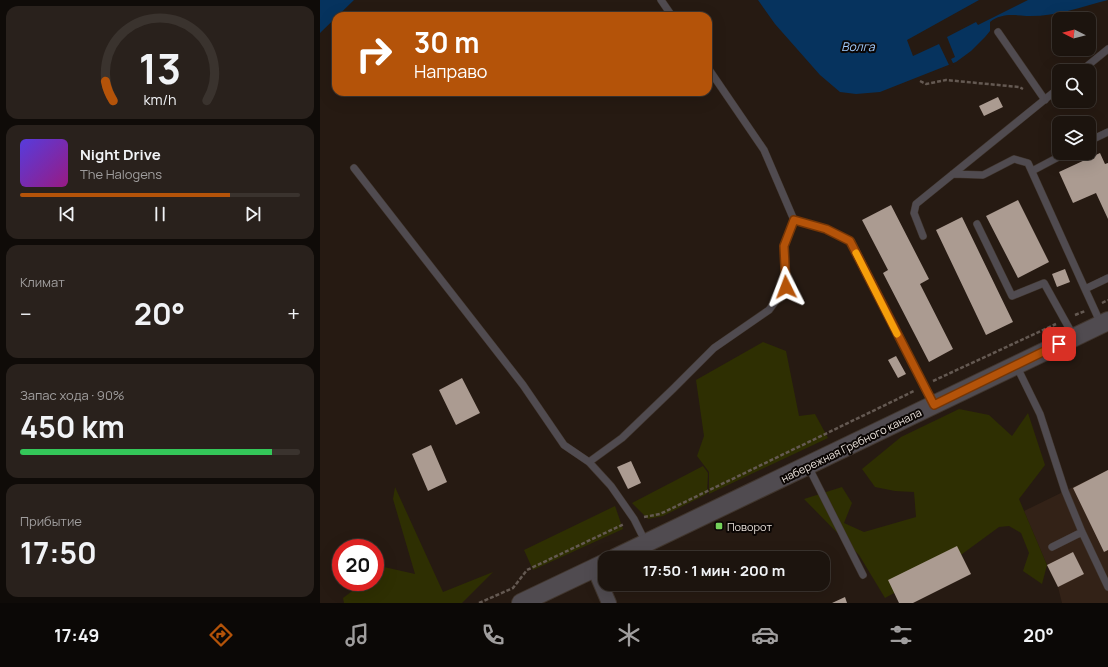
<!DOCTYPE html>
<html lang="ru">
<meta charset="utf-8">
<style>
body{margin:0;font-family:Manrope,sans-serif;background:#29211c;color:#f1f3f6;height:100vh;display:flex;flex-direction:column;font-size:15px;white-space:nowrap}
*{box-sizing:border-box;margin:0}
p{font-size:13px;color:#a09e9e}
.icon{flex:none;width:22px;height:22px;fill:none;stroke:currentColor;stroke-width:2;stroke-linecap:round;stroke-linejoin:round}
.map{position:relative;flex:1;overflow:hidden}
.drawer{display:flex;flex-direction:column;gap:6px;padding:6px;background:#0f0b08;width:320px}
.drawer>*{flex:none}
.hud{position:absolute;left:12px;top:12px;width:380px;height:84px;border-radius:12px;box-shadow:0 4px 16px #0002,0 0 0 1px #3a332e;background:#b45309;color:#fff;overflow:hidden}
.needle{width:26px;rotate:276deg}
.tools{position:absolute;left:732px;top:12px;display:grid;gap:8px}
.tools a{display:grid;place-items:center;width:44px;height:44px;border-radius:8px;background:#1c140e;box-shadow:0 4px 16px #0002,0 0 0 1px #3a332e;font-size:20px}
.speed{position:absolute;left:12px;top:539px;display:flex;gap:8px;font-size:20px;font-weight:700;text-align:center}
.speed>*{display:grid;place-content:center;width:52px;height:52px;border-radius:50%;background:#1c140e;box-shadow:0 4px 16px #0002,0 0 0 1px #3a332e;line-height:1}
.speed .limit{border:6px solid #d22;background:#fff;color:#111}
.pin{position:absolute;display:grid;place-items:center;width:34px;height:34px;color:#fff;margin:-17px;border-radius:8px;box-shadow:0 2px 6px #0006}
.me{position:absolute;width:44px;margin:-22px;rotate:357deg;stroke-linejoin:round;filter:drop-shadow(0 0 3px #0008)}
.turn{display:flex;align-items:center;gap:14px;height:84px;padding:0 16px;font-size:18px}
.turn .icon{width:52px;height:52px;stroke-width:2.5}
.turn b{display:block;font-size:28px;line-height:34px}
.big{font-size:30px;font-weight:700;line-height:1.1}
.drawer .tile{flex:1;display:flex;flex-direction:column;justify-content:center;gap:6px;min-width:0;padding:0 14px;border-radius:12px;background:#29211c}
.drawer .dial{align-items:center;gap:0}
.dial svg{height:104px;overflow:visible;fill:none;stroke:#3a332e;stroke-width:7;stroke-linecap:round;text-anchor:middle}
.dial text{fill:#f1f3f6;stroke:none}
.song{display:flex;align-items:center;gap:12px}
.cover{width:48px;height:48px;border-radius:6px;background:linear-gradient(135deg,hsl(250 70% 55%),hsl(310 70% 35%))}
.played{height:4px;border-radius:2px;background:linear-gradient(90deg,#b45309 75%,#3a332e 75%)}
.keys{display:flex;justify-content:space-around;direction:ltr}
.heat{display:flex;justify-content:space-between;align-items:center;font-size:22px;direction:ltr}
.charge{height:6px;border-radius:3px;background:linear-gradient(90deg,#34c759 90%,#3a332e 0)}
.trip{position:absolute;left:278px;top:551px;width:232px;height:40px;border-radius:12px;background:#1c140e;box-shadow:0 4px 16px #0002,0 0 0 1px #3a332e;font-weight:700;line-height:40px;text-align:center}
.dock{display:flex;height:64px;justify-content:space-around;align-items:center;background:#0b0806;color:#a09e9e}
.dock .icon{width:28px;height:28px}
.dock .active{color:#b45309}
.dock b{font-size:18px;color:#f1f3f6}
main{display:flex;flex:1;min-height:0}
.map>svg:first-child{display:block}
</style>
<main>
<section class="drawer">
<div class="tile dial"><svg viewBox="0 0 100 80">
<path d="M14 69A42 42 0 1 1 86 69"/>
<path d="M14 69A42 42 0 0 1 8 54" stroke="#b45309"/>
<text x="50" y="56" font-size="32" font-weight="700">13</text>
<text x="50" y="72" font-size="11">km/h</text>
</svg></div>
<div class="tile">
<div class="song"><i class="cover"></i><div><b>Night Drive</b><p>The Halogens</p></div></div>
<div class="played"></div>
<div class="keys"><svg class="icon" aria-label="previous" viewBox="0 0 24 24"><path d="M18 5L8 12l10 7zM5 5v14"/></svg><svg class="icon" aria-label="pause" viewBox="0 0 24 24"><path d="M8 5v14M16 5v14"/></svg><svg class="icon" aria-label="next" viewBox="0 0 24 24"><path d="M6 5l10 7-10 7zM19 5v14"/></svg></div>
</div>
<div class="tile"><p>Климат</p>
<div class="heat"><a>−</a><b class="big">20°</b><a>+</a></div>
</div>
<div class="tile"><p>Запас хода · 90%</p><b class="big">450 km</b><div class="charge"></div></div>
<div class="tile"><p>Прибытие</p><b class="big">17:50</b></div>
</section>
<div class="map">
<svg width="788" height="603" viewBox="0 0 788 603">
<rect width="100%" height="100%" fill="#261a12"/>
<!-- built -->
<path fill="#332217" d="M788,470V603H742L738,587L727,565L704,511Z"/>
<!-- green -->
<path fill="#2e2f02" d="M443,342L466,351L479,416L495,414L508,438L389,494V472L377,456L384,436L376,380Z
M639,409L669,415L692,436L708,413L725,465L699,499L727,565L722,584L703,571L709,553L701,533L689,526L679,527L634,560L565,598L539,555L484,499L522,487L532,503L524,523L544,532L596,517L594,492L575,491L555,487L542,469L581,437Z
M383,466L388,473L387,494L343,516L328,519L312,503Z
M75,487L123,592L173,572L142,603H24L23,598L44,582H55V574L64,567L95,574L73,499Z
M295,506L303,529L213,570L204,550Z"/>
<!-- water -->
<path fill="#06335e" d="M0,0H34L0,33Z
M438,0H788C761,7 735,17 706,16C694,15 681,13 670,22V31L665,37L651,51L636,62L560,92L536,94L520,92L500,75L455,24Z"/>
<!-- pier -->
<path fill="#261a12" d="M659,0H708L658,25L656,22L627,37L635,57L631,59L634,65L630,67L619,44L593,56L587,40Z"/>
<!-- building -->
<path fill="#ab9b91" d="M678,97L683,107L664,116L659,106Z
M780,153L785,164L788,163V219L776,193L753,203L739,172Z
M698,200L729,262L698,278L666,216Z
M571,205L609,279L600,284L633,349L609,362L563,273L568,270L542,220Z
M642,217L693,322L666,335L616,230Z
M745,269L750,282L737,287L732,274Z
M576,356L586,374L578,378L568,360Z
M142,378L160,413L136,425L119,390Z
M111,445L127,482L108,491L92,454Z
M311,461L321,483L308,489L297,467Z
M788,470V550L784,552L753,488Z
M637,546L651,574L593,603H579L568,580Z
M753,552L764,574L738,587L727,565Z
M525,597L527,603H512Z"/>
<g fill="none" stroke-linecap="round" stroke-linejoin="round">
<!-- service casing -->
<g stroke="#41362e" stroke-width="8">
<path id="service" d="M341,0L352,16
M678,32L725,100
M388,68L444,150L474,220L506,229L531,241L614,405
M761,71L788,49
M769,141L788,132
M34,168L203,385L244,445L269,462L291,486L314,519L326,543
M712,171L746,153
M633,174L663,175L694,159L708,163L765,289
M657,224L692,296L724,283L754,337
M603,236L594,213L596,204L739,88
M781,324L765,289L788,278
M696,365L720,414L745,491L762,532L788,587
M269,462L302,438L353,389L394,348L449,310L466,287L464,246L474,220
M488,466L543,575
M732,547L762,532"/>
</g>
<!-- minor casing -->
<g stroke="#41362e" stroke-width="16">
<path id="minor" d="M274,568L289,603"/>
</g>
<!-- tertiary casing -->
<g stroke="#41362e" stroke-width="20">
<path id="tertiary" d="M295,558L788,321
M201,603L285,563"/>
</g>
<!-- path -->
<path stroke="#645952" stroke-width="2.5" stroke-dasharray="4 2" stroke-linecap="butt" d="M600,81L606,84L626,80L699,87L703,89
M782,303L788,300
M755,315L765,311
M613,381L736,324
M324,517L340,514L594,391
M159,603L193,588L207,570L304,524"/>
<!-- service -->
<use href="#service" stroke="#504b50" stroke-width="7"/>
<!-- minor -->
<use href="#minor" stroke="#504b50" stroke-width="14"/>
<!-- tertiary -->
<use href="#tertiary" stroke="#504b50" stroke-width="18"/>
</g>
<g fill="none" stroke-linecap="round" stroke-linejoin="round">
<!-- route casing -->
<g stroke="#753606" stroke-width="10">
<path id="route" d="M466,287L464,246L474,220L506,229L530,241L614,405L739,344"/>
</g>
<!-- route -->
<use href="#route" stroke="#b45309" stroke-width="7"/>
<!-- slow -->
<path stroke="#f59e0b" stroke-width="7" d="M536,253L577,334"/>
</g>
<!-- markers -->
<rect fill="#75d25b" stroke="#0b0604" stroke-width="1.5" x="395" y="522" width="8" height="8" rx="2"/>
<g text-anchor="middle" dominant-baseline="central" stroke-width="4" stroke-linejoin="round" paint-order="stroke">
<!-- street labels -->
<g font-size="11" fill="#e9e1db" stroke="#0b0604">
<text transform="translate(531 445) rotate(-26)">набережная Гребного канала</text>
</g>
<!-- poi labels -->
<g font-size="11" fill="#e9e1db" stroke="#0b0604" text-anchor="start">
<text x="407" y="526">Поворот</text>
</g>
<!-- water labels -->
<g font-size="12" font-style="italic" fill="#a0ccfe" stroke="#0b0604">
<text x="538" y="46">Волга</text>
</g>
</g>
</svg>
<div class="tools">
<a><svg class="needle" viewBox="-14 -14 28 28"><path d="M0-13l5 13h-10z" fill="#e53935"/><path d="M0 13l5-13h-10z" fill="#a09e9e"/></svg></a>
<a><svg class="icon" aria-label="search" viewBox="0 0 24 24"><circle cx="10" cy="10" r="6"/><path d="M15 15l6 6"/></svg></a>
<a><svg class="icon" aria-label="layers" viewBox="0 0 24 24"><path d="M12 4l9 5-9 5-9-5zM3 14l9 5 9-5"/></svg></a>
</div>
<div class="speed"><div class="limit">20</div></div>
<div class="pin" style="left:739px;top:344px;background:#d93025"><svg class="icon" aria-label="arrive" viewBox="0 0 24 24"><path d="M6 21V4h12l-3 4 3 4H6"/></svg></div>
<svg class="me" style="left:466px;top:287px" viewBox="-20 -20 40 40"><path d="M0-17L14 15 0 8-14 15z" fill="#b45309" stroke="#fff" stroke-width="4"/></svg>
<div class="trip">17:50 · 1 мин · 200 m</div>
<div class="hud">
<div class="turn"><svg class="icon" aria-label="right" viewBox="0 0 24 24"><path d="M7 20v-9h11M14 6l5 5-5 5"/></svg><div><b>30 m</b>Направо</div></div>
</div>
</div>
</main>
<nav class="dock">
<b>17:49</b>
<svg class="icon active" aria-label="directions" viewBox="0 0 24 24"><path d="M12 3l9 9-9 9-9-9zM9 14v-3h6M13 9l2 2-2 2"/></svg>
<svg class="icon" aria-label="music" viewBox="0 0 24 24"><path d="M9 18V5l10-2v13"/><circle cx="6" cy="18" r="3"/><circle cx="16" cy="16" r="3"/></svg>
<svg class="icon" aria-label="phone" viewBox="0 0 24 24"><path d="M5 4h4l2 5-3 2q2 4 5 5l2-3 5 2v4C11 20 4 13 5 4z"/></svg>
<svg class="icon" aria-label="climate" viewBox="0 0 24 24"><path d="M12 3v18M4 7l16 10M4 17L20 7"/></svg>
<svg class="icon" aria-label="car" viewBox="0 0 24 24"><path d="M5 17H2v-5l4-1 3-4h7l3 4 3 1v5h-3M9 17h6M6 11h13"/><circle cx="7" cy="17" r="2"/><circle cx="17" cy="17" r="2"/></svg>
<svg class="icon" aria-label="filters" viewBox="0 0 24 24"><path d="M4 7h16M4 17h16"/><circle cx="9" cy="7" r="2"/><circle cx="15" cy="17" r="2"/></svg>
<b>20°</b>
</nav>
